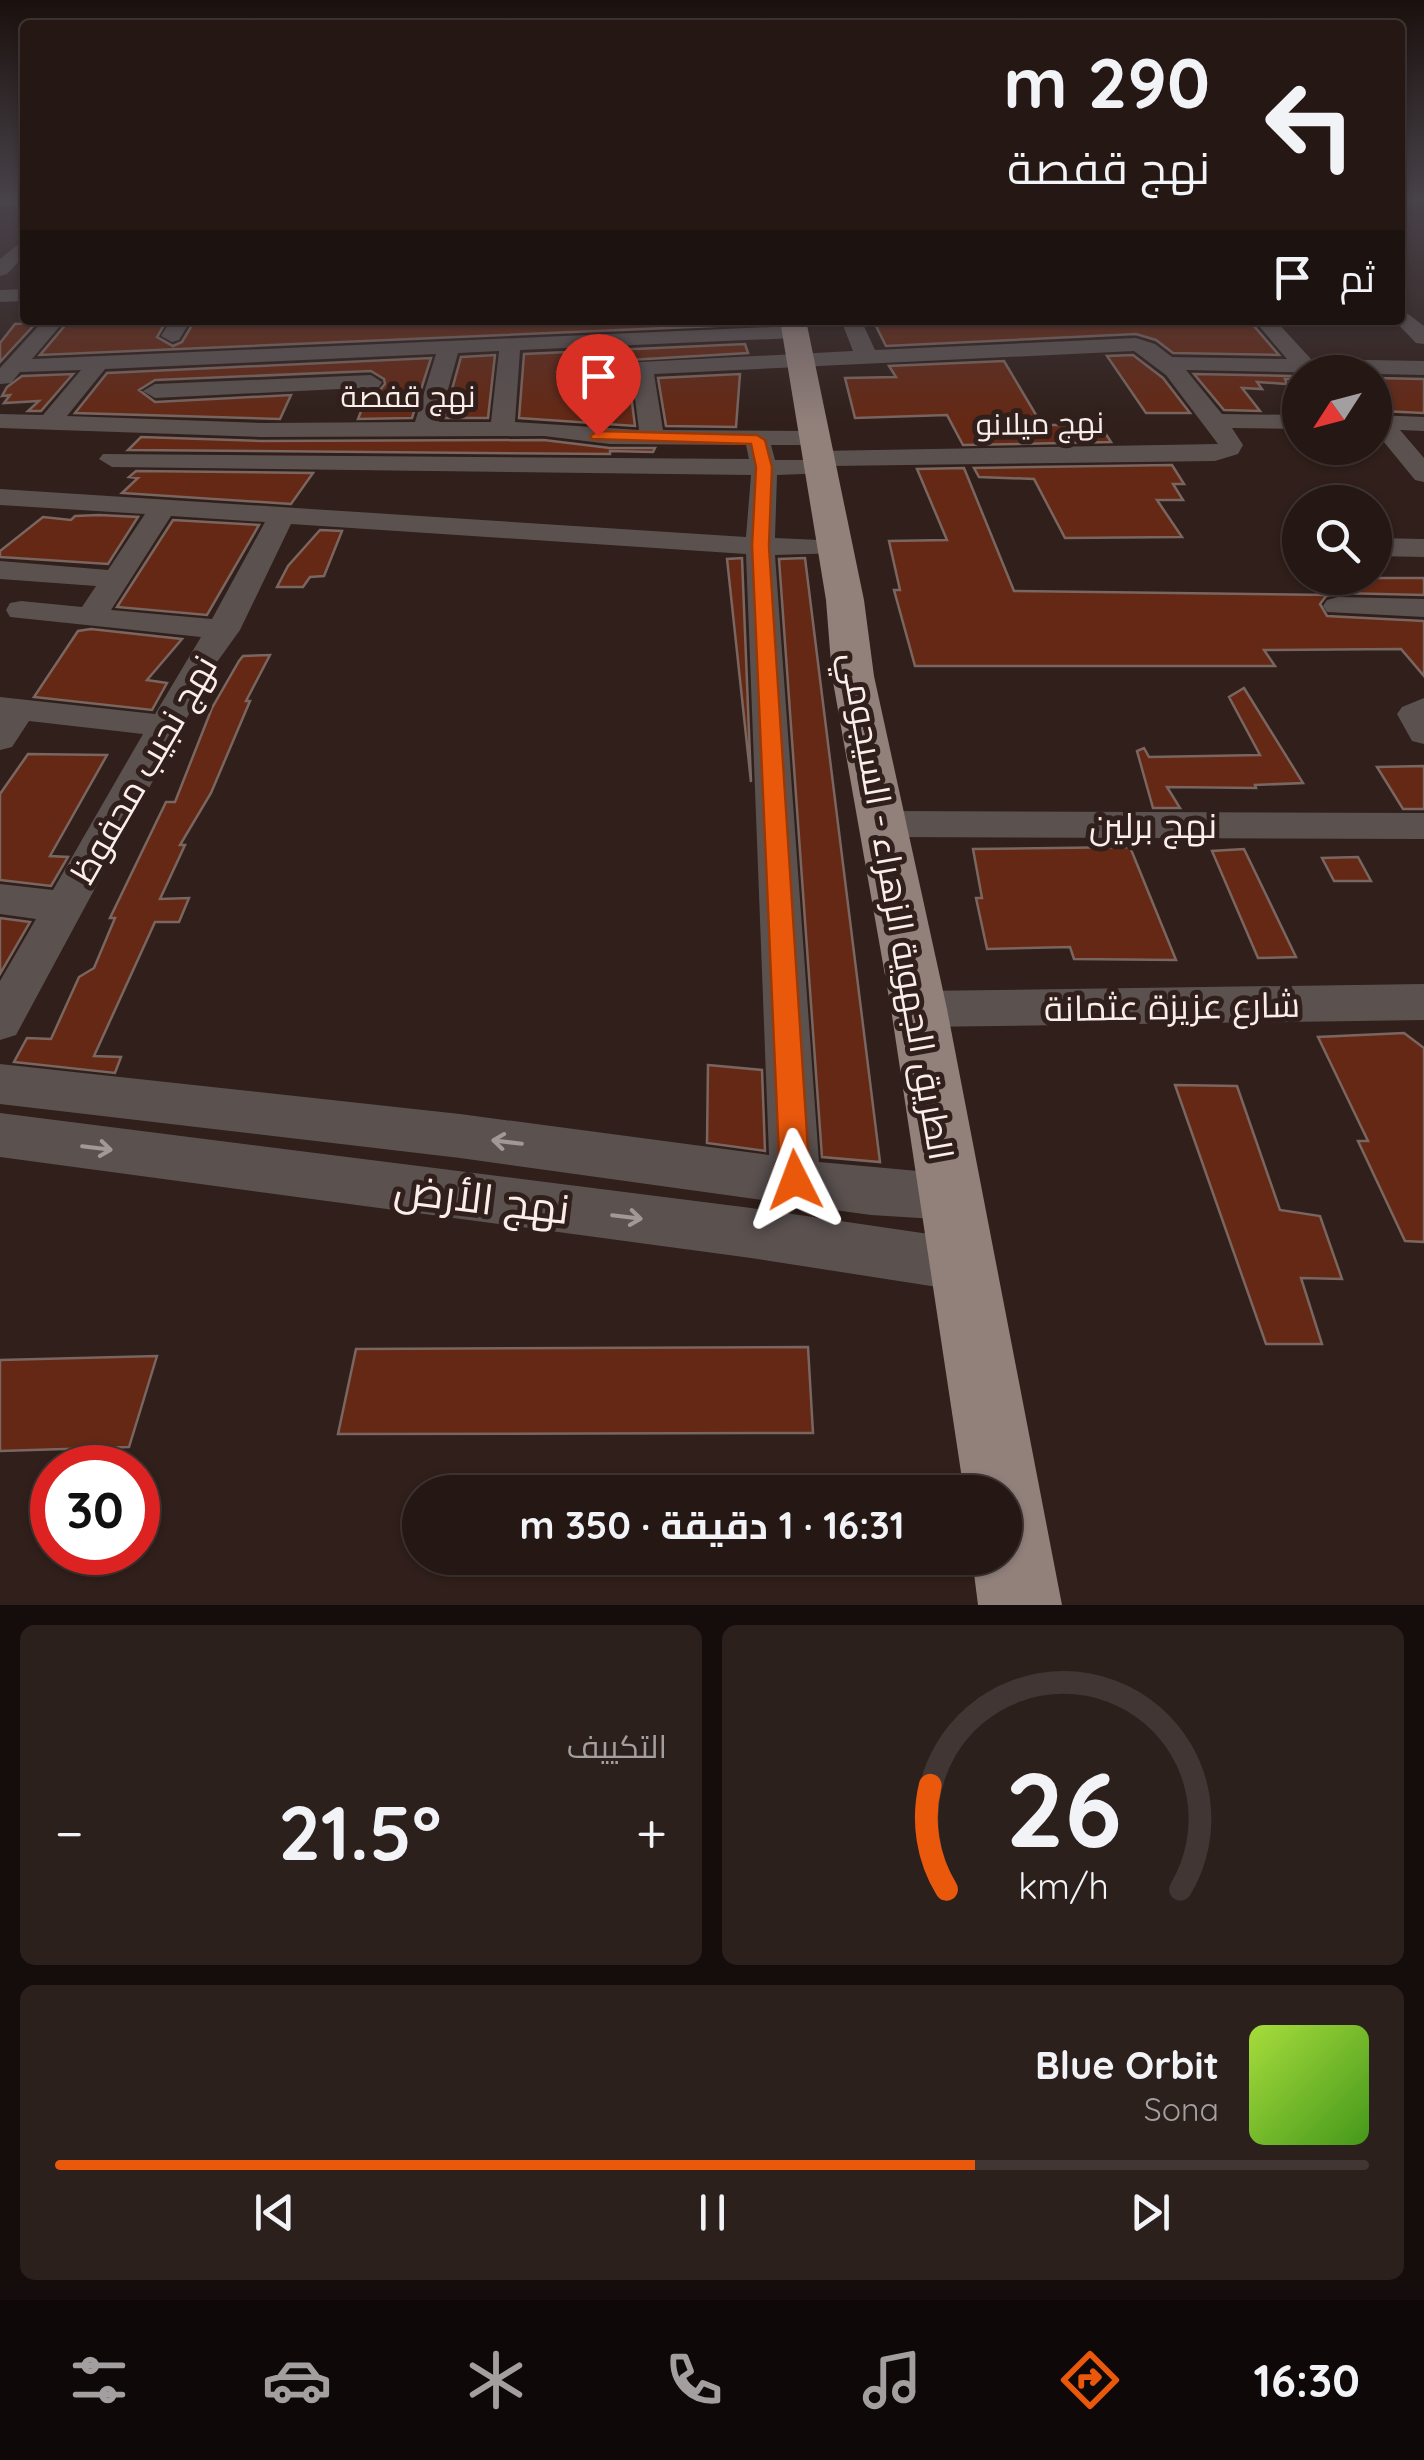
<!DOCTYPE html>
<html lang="ar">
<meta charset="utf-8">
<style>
body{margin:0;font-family:Quicksand,Cairo,sans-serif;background:#2c201d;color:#f1f3f6;direction:rtl;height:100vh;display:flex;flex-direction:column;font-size:38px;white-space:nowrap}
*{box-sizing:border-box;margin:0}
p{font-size:32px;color:#a39fa0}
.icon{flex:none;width:55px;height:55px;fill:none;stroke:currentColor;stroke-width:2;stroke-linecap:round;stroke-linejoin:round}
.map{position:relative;height:1605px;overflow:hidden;direction:ltr}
.details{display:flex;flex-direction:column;gap:20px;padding:20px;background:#140d0b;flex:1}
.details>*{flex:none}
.hud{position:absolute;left:20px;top:20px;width:1385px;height:305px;border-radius:10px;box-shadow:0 2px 8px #0004,0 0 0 2px #413634;direction:rtl;background:#241714;color:#f1f3f6;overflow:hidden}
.needle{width:65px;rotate:234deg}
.tools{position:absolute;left:1282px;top:355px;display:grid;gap:20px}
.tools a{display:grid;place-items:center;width:110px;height:110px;border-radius:50%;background:#241714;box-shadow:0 2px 8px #0004,0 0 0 2px #413634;font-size:50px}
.speed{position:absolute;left:30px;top:1445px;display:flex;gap:20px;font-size:50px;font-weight:700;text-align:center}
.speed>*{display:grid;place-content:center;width:130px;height:130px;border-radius:50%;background:#241714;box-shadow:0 2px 8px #0004,0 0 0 2px #413634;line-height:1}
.speed .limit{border:15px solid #d22;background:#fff;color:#111}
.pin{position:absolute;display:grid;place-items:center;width:85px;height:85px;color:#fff;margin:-102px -42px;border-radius:50% 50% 50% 0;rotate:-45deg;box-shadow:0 0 10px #0007}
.pin .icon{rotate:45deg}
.me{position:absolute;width:110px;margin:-55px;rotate:357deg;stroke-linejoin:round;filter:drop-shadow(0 0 8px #0008)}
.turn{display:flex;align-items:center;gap:35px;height:210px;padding:0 30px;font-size:45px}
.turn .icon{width:130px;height:130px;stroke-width:2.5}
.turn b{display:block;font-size:70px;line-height:85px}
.then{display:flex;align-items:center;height:95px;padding:0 30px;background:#0003;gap:20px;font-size:38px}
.big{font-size:75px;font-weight:700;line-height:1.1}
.details .tile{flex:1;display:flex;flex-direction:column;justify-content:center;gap:15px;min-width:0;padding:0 35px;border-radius:15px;background:#2c201d}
.details .dial{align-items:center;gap:0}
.dial svg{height:260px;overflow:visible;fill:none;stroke:#413634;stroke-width:7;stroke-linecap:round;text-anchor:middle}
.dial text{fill:#f1f3f6;stroke:none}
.song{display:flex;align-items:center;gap:30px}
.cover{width:120px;height:120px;border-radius:15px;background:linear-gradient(135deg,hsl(80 70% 55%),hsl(100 70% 35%))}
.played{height:10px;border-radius:5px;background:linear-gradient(90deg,#ea580c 70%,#413634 70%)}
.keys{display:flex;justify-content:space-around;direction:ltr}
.heat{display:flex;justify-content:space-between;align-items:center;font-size:55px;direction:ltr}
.details .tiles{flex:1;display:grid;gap:20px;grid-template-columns:1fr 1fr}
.tile:last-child{grid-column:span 2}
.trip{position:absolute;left:402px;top:1475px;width:620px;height:100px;border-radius:50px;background:#241714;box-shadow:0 2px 8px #0004,0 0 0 2px #413634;font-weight:700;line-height:100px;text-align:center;direction:rtl}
.tab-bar{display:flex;height:160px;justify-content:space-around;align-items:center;background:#0e0908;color:#a39fa0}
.tab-bar .icon{width:70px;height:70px}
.tab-bar .on{color:#ea580c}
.tab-bar b{font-size:45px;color:#f1f3f6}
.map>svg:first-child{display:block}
</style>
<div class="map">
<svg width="1424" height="1605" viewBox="0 0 1424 1605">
<rect width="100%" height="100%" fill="#301f1a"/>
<!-- building -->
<path fill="#652814" stroke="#7a6660" stroke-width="2.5" d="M167,320L157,337L173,346L182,342L195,320H735L737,325L40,355L68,322Z
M1188,320L1191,324L1253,325L1279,355L1173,353L1156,340L1136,334L886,346L874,322Z
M36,323L0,362V343L15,324Z
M745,344L748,353L561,364L557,372L572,382L629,379L635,426L519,418L524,354Z
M495,355L488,418H444L461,357Z
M1133,355L1163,378L1190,413H1146L1107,356Z
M431,358L412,418L358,419L369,391H379L385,384L384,379L371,371L155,380L139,390L155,402L291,395L280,419L75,413L107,373Z
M1004,361L1042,425H1075L1076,420H1097L1111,442L963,445L947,415L855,418L845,378L896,377L889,366Z
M73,374L41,411H28L39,401L4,403L10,395L2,396L7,387L22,376Z
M740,374L736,427L666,426L658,378Z
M1194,374L1291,376L1293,379H1285L1287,384L1257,382L1262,389L1242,388L1260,411L1224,410Z
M1375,378L1424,379V413L1380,411L1375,406Z
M141,437L261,441L544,440L610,448H655L653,452L610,451V454L128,450Z
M1172,465L1184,484H1173L1183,500H1157L1182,537L1065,538L1034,479L979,477L974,468Z
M964,468L1014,591L1330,595L1318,578H1424V595L1338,593L1326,596L1320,604L1327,616L1424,621V676L1401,649L1264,650L1275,666H915L894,590H900L889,541L947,540L917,469Z
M136,471L313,473L291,504L122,493L138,478L129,477Z
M99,515L138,517L108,564L0,557V551L43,517L71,520L75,516Z
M173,520L259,525L207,615L117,607Z
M320,530L342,531L324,576L310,577L303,587H277L288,566Z
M742,558L751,782L727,559Z
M805,558L880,1162L822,1157L779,559Z
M91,629L182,639L147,680L167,683L152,710L34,697L78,631Z
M270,655L246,701H250L211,793L180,845H185L160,899L189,898L179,922H155L94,1056L121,1057L115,1073L14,1062L27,1038L51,1039L79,977L94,968L115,918H110L166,802H175L212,708L239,661L243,656Z
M1244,688L1303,783L1255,785L1256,788L1167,787L1180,808H1153L1137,751L1144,748L1149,757L1260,755L1229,697Z
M28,754L107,755L50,856L68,857L51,886L0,880V794Z
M1424,766V809H1403L1377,767Z
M1130,847L1176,960L1074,959L1070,947L987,949L976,898H982L973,849Z
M1244,849L1296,957L1258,958L1212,851Z
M1358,857L1371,881H1334L1322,858Z
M0,918L30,922L0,974Z
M1404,1033L1424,1048V1242L1405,1241L1358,1141H1368L1318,1037Z
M708,1065L762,1070L765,1151L707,1143Z
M1175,1085L1237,1086L1280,1210L1320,1216L1342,1279L1301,1278L1322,1344H1266Z
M808,1347L813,1433L338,1434L356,1349Z
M157,1356L129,1447L0,1451V1360Z"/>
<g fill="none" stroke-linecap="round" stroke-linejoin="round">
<!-- minor -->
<path fill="#5b5250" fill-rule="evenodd" d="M0,201H25V206L0,207Z
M25,239V255L7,274L0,276V259Z
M25,289V301L0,302V290Z
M1400,308L1424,326V344L1416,343L1394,320H1400Z
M44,320H65L32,359L795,326L806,332L795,338L520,350L515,422L639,430L632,375L572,378L561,371L564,366L853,351L841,320H861L875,350L1136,338L1155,344L1172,357L1287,359L1254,320H1275L1311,359L1424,361V375L1186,370L1222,414L1300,415V429L1232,428L1243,445L1238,454L1215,461L832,466L829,473L777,475L775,538L842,541L846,547L842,553L775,555L819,1162L951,1174L969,1180L977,1197L969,1214L951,1220L871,1215L460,1158L0,1104V1064L460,1114L769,1155L746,554L291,524L240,630L217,662L16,1035L0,1040V981L36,919L0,914V884L53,890L143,734L29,721L12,747L0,750V697L155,714L201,637L10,617L6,610L10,603L21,601L82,607L96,586L0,579V561L108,570L145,514L0,505V489L746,537L751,475L112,467L99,459L103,454L749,459L746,445L610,444L544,436L261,437L0,428V414L43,415L81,370L20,372L11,383L0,384V368ZM499,351L491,422H439L458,353ZM1134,351L1166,375L1218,444L819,451L810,454L807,460H775L771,445H816L828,438L816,431L663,430L654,374ZM436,354L415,422L261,423L67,416L105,369ZM171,516L265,522L212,619L111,610Z
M171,320H191L179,340L172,342L161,336Z
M371,375L382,382L379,387L155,398L143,391L155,384Z
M1375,415L1424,417V431L1400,430L1424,458V482L1415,480L1375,431Z
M1375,538L1424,539V557L1375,556Z
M1338,597L1424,599V617L1327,612L1323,606L1327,600Z
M1424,698V744L1412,741L1397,714L1402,707Z
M882,811L1424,813V839L882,837L868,833L863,824L868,815Z
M1424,984V1020L919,1027L903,1022L897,1009L903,996L919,991Z
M0,1113L751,1208L963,1239L982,1247L990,1265L982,1283L963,1291L751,1258L0,1157Z"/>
<!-- major -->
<path fill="#92807b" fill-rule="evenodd" d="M780,320H806L864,600L874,676L947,1009L1062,1605H978L972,1558H1005V1492H964L891,1009L832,676L826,600Z"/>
</g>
<!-- one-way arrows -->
<defs><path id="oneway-shaft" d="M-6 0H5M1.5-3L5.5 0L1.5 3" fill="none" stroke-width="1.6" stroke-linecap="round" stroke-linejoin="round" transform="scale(2.5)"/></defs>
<g stroke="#a39896">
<use href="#oneway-shaft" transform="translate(507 1142) rotate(-173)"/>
<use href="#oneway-shaft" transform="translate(97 1148) rotate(7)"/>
<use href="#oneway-shaft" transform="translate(627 1217) rotate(7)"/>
</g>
<!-- sky -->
<linearGradient id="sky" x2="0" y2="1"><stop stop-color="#1a110e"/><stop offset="0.47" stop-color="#484249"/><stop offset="1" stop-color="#484249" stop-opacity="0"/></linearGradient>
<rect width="1424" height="425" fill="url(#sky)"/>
<!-- route -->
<path fill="#ea580c" stroke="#983908" stroke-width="2.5" d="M598,431L757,435L765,440L772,467L769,546L810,1180L806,1189L795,1193L784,1189L780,1180L752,546L756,467L751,444L592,439L590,436Z"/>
<g text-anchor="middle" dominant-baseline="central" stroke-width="10" stroke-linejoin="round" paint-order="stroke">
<!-- far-street labels -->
<g font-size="30" fill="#faeeeb" stroke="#301f1a">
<text x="408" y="396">نهج قفصة</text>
<text transform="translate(1040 423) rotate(-1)">نهج ميلانو</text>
</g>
<!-- street labels -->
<g font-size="35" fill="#faeeeb" stroke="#301f1a">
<text transform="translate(143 769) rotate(-60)">نهج نجيب محفوظ</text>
<text x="1153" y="825">نهج برلين</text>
<text transform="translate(898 906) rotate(80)">الطريق الجهوية الزهراء - السيجومي</text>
<text transform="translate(1172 1006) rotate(-1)">شارع عزيزة عثمانة</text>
</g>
<!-- near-street labels -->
<g font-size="42" fill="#faeeeb" stroke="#301f1a">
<text transform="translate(482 1198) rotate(7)">نهج الأرض</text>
</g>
</g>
</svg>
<div class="tools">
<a><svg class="needle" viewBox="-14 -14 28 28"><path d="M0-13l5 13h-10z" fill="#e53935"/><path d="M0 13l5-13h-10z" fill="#a39fa0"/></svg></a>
<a><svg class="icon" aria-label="search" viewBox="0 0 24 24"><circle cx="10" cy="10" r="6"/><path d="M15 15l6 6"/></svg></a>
</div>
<div class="speed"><div class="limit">30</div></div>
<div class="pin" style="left:598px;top:436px;background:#d93025"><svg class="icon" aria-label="arrive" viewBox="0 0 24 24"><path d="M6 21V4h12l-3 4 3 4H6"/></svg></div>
<svg class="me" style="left:795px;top:1180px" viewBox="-20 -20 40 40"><path d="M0-17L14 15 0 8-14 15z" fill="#ea580c" stroke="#fff" stroke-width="4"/></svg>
<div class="trip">16:31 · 1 دقيقة · 350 m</div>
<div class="hud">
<div class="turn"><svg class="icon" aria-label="left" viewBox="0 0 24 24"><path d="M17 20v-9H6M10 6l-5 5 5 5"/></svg><div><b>290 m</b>نهج قفصة</div></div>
<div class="then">ثم<svg class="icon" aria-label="arrive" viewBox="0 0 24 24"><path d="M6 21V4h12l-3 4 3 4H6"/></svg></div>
</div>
</div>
<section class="details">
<div class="tiles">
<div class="tile dial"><svg viewBox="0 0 100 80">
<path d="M14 69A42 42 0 1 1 86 69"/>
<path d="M14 69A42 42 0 0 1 9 37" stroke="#ea580c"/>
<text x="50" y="56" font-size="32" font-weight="700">26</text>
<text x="50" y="72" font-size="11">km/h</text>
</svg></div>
<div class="tile"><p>التكييف</p>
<div class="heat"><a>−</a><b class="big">21.5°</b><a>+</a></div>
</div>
<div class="tile">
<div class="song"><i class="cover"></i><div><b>Blue Orbit</b><p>Sona</p></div></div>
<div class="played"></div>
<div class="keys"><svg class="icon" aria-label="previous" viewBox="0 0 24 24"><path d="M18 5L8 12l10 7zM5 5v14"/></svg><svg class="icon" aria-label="pause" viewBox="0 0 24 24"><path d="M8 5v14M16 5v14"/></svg><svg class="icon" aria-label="next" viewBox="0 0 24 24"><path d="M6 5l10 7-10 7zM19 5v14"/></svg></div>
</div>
</div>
</section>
<nav class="tab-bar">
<b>16:30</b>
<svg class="icon on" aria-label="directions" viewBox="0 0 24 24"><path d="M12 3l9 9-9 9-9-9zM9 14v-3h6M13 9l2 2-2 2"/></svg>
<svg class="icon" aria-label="music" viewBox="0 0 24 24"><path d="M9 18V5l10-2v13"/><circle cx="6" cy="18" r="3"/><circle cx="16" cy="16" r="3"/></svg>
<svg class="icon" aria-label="phone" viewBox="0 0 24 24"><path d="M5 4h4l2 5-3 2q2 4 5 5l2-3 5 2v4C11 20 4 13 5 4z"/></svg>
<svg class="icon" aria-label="climate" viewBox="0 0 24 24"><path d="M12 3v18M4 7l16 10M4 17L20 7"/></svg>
<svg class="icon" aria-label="car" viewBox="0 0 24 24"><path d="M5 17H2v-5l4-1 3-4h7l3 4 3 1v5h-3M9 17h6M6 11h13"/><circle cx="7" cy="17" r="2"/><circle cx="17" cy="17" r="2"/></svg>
<svg class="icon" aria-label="filters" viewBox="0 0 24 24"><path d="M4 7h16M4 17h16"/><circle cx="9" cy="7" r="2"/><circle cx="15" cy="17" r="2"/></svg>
</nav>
